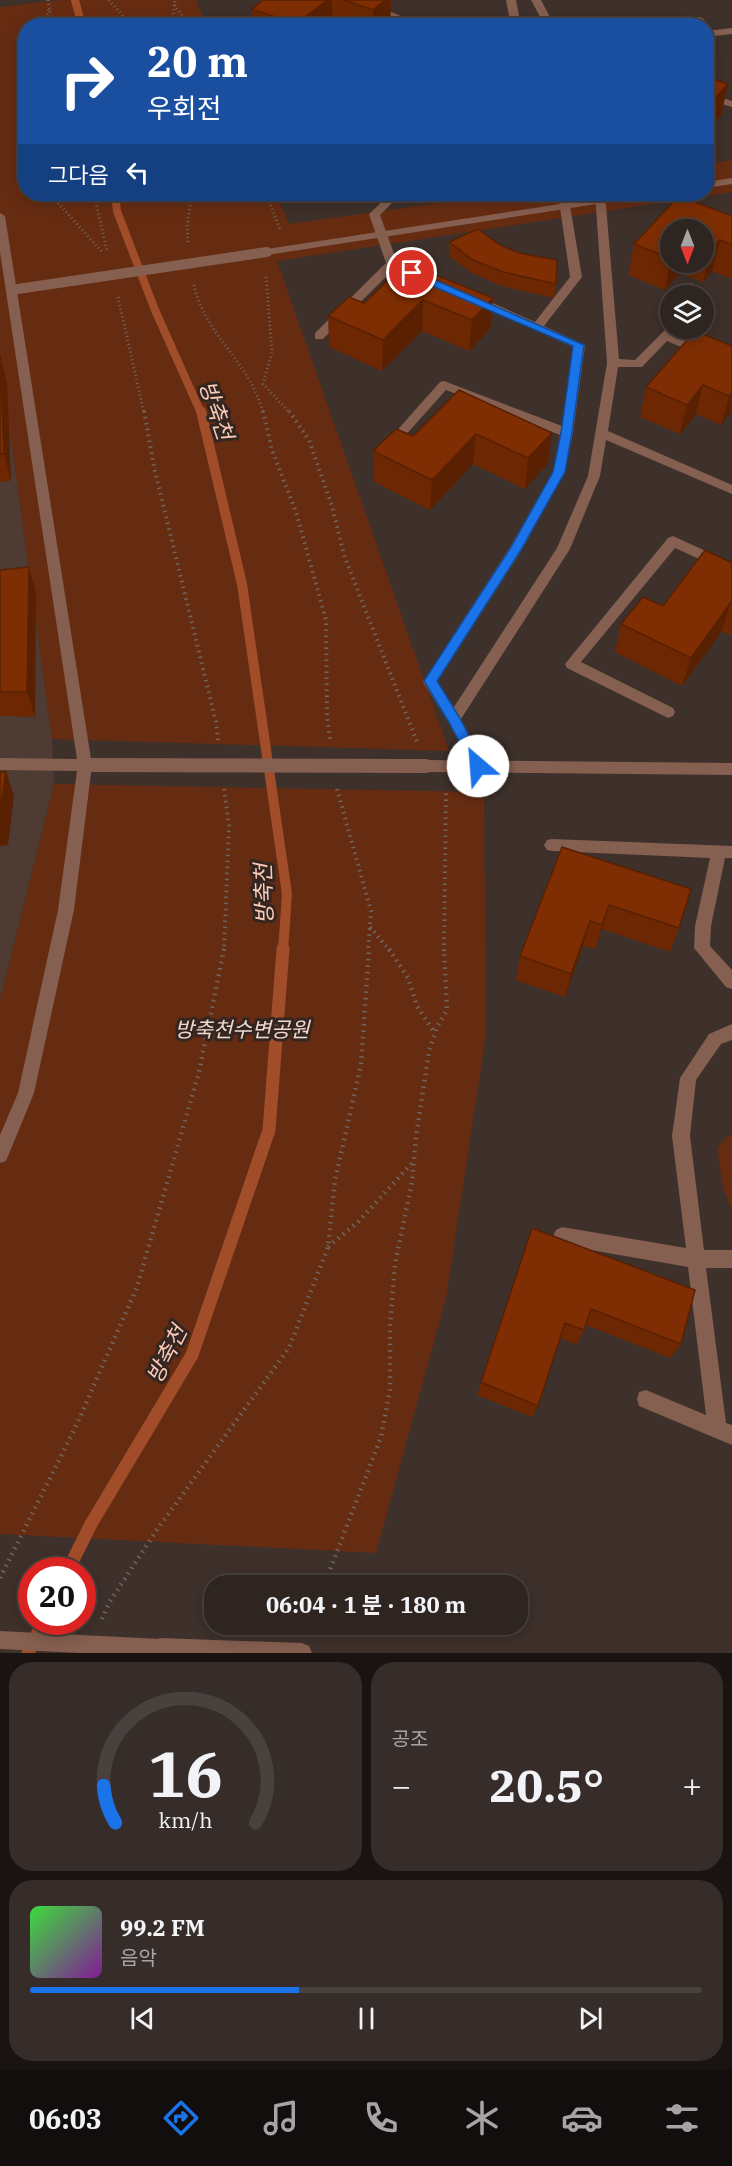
<!DOCTYPE html>
<html lang="ko">
<meta charset="utf-8">
<style>
body{margin:0;font-family:"IBM Plex Serif","Noto Sans KR",serif;background:#362c29;color:#f1f3f6;height:100vh;display:flex;flex-direction:column;font-size:22px;white-space:nowrap}
*{box-sizing:border-box;margin:0}
p{font-size:20px;color:#a7a4a5}
.icon{flex:none;width:33px;height:33px;fill:none;stroke:currentColor;stroke-width:2;stroke-linecap:round;stroke-linejoin:round}
.map{position:relative;height:1653px;overflow:hidden}
.sheet{display:flex;flex-direction:column;gap:9px;padding:9px;background:#191412;flex:1}
.sheet>*{flex:none}
.banner{position:absolute;left:18px;top:18px;width:696px;height:183px;border-radius:24px;box-shadow:0 3px 15px #0003,0 0 0 2px #49413e;background:#1a4fa0;color:#fff;overflow:hidden}
.needle{width:39px;rotate:180deg}
.controls{position:absolute;left:660px;top:219px;display:grid;gap:12px}
.controls a{display:grid;place-items:center;width:54px;height:54px;border-radius:50%;background:#2e2420;box-shadow:0 3px 15px #0003,0 0 0 2px #49413e;font-size:30px}
.speed{position:absolute;left:18px;top:1557px;display:flex;gap:12px;font-size:30px;font-weight:700;text-align:center}
.speed>*{display:grid;place-content:center;width:78px;height:78px;border-radius:50%;background:#2e2420;box-shadow:0 3px 15px #0003,0 0 0 2px #49413e;line-height:1}
.speed .limit{border:9px solid #d22;background:#fff;color:#111}
.pin{position:absolute;display:grid;place-items:center;width:51px;height:51px;color:#fff;margin:-26px;border:3px solid #fff;border-radius:50%;box-shadow:0 2px 6px #0007}
.me{position:absolute;width:66px;margin:-33px;rotate:333deg;stroke-linejoin:round;filter:drop-shadow(0 0 4px #0008)}
.turn{display:flex;align-items:center;gap:21px;height:126px;padding:0 30px;font-size:27px}
.turn .icon{width:78px;height:78px;stroke-width:2.5}
.turn b{display:block;font-size:42px;line-height:51px}
.then{display:flex;align-items:center;height:57px;padding:0 30px;background:#0003;gap:12px;font-size:22px}
.big{font-size:45px;font-weight:700;line-height:1.1}
.sheet .tile{flex:1;display:flex;flex-direction:column;justify-content:center;gap:9px;min-width:0;padding:0 21px;border-radius:24px;background:#362c29}
.sheet .dial{align-items:center;gap:0}
.dial svg{height:156px;overflow:visible;fill:none;stroke:#49413e;stroke-width:7;stroke-linecap:round;text-anchor:middle}
.dial text{fill:#f1f3f6;stroke:none}
.song{display:flex;align-items:center;gap:18px}
.cover{width:72px;height:72px;border-radius:9px;background:linear-gradient(135deg,hsl(120 70% 55%),hsl(290 70% 35%))}
.played{height:6px;border-radius:3px;background:linear-gradient(90deg,#1a73e8 40%,#49413e 40%)}
.keys{display:flex;justify-content:space-around;direction:ltr}
.heat{display:flex;justify-content:space-between;align-items:center;font-size:33px;direction:ltr}
.sheet .tiles{flex:1;display:grid;gap:9px;grid-template-columns:1fr 1fr}
.tile:last-child{grid-column:span 2}
.trip{position:absolute;left:204px;top:1575px;width:324px;height:60px;border-radius:24px;background:#2e2420;box-shadow:0 3px 15px #0003,0 0 0 2px #49413e;font-weight:700;line-height:60px;text-align:center}
.dock{display:flex;height:96px;justify-content:space-around;align-items:center;background:#120e0d;color:#a7a4a5}
.dock .icon{width:42px;height:42px}
.dock .current{color:#1a73e8}
.dock b{font-size:27px;color:#f1f3f6}
.map>svg:first-child{display:block}
</style>
<div class="map">
<svg width="732" height="1653" viewBox="0 0 732 1653">
<rect width="100%" height="100%" fill="#3e302a"/>
<!-- built -->
<path fill="#4e3b33" d="M0,358L52,739L54,784L0,1000Z"/>
<!-- green -->
<path fill="#662c12" d="M63,0H196L206,25L26,26V194H276L289,224L503,194H706L707,164L732,160V192L277,261L449,751L52,739L0,358V7Z
M54,784L484,792L486,1035L446,1298L376,1553L0,1534V1000Z
M729,1135H732V1210L723,1188L717,1148Z"/>
<g fill="none" stroke-linecap="round" stroke-linejoin="round">
<!-- stream-far2 -->
<path stroke="#a14d29" stroke-width="8" d="M75,0L82,26
M115,194L117,211L155,310L201,413"/>
<!-- stream-far1 -->
<path stroke="#a14d29" stroke-width="10" d="M201,411L242,584L287,894L283,951"/>
<!-- stream -->
<path stroke="#a14d29" stroke-width="13" d="M68,1570L91,1524L192,1355L269,1130L283,949
M28,1653L43,1622"/>
<!-- path-far2 -->
<path stroke="#726560" stroke-width="3" stroke-dasharray="1 3" stroke-linecap="butt" d="M48,0L53,26
M109,0L132,26
M174,5L191,26
M43,26L49,9
M172,26L175,0
M50,194L102,252
M94,194L107,251
M266,194L280,229
M188,242L187,225L192,194
M266,277L272,352L263,384L290,413
M194,285C205,336 251,363 263,413
M118,297L144,413"/>
<!-- path-far1 -->
<path stroke="#726560" stroke-width="4" stroke-dasharray="1.5 4.5" stroke-linecap="butt" d="M144,411L154,467L216,722L218,740
M263,411L272,450L296,512L326,620L327,716L330,740
M289,411L309,440L332,506L344,555L417,742
M224,789L229,825L224,951
M337,789L371,911L368,951
M370,927L390,951
M444,951L446,789"/>
<!-- path -->
<path stroke="#726560" stroke-width="4.5" stroke-dasharray="1.5 5" stroke-linecap="butt" d="M389,949L408,978L417,1006L434,1032
M328,1247L359,1221L413,1162
M328,1575L381,1437L390,1390V1326L395,1264L412,1182L416,1137L429,1051L437,1027L447,1010L444,949
M0,1578L77,1424L137,1287L199,1072L224,949
M102,1619L109,1603L156,1531L289,1348L328,1247L335,1180L361,1065L369,949"/>
<!-- service -->
<path fill="#855f50" fill-rule="evenodd" d="M350,0H363L424,26H410Z
M506,0H516L521,26H511Z
M531,0H541L552,21L700,17L705,20L700,23L545,26Z
M732,28V34L706,37V31Z
M706,93L732,101V107L706,99Z
M390,194H401L380,215L397,262L423,275L417,279L394,269L323,339H315V333L386,263L369,214Z
M558,194H568L582,277L544,326L585,345L573,433L565,472L520,553L437,682L454,707L557,548L588,476L607,363L595,194H605L619,359L635,360L670,325V328H678L673,335L732,360V369L667,341L642,367H618L608,431L732,485V494L606,440L600,476L570,549L461,719L485,766L483,770H473L449,723L423,682L510,547L553,472L560,435L446,390L394,448L390,449L384,445L440,382L444,381L562,426L573,347L469,300L471,297H479L535,322L570,277Z
M692,283L698,287L694,296H683L688,284Z
M673,536L732,563V574L675,548L581,662L673,708L675,712L673,716L668,718L567,668L565,664L668,538Z
M552,839L732,846V858H725L711,926L710,946L732,970V989L726,987L694,948L695,926L710,858L552,851L547,850L544,845L547,840Z
M732,1024V1040L721,1044L696,1080L690,1136L704,1250H732V1268H706L726,1423L732,1425V1445L639,1406L637,1399L639,1392L646,1390L706,1415L688,1267L562,1245L556,1242L553,1236L556,1230L562,1227L686,1248L672,1136L680,1078L709,1034Z"/>
<!-- pedestrian -->
<path fill="#855f50" fill-rule="evenodd" d="M732,178V184L706,188V182Z
M625,194H647L642,197L267,255L261,252L267,249Z
M0,213L5,216L92,765L74,910L34,1093L6,1161L0,1163V1135L18,1093L58,910L77,771L0,770V758L77,759L0,252Z
M426,760L732,763V775L426,772L421,770L419,766L421,762Z"/>
<!-- tertiary -->
<path fill="#855f50" fill-rule="evenodd" d="M160,1638L302,1643L309,1646L312,1653H152L150,1648L153,1641Z"/>
<!-- pedestrian-bridge-far1 -->
<path stroke="#855f50" stroke-width="10" d="M11,290L267,252"/>
<!-- pedestrian-bridge -->
<path stroke="#855f50" stroke-width="14" d="M85,765L426,766"/>
<!-- tertiary-bridge -->
<path stroke="#855f50" stroke-width="18" d="M0,1640L160,1648"/>
</g>
<!-- wall -->
<path fill="#6d2803" fill-rule="evenodd" d="M263,0H391L390,26H253L252,9Z
M706,77L728,84L721,115L706,130Z
M679,196L732,216V279L712,271L703,282L680,273L665,290L628,275L634,244ZM670,230H704V262H670Z
M449,242L556,284L554,298L502,286L472,273L449,256Z
M406,263L493,298L490,329L469,351L422,331L382,371L329,347L328,316L364,303Z
M732,346V413L731,412L721,425L696,414L680,434L640,417L646,387Z
M0,355L7,383L11,481L0,482Z
M459,390L548,463L525,489L473,464L430,510L373,481V451L413,436Z
M732,563V636L722,631L682,686L615,652L621,624L663,606Z
M29,567L36,593L35,717L0,716V570Z
M562,847L679,928L670,952L602,929L595,949L583,946L565,997L516,980L520,956Z
M532,1228L681,1344L670,1358L586,1325L577,1345L560,1338L538,1406L532,1417L477,1395Z"/>
<!-- shaded-wall -->
<path fill="#592002" d="M327,0H332L333,26H296V24Z
M385,0H391L390,26H373V10Z
M728,84L721,115L706,130L712,101Z
M720,240L712,271L703,282L710,251Z
M670,261V262H682L680,273L665,290Z
M493,298L490,329L469,351L472,320Z
M423,300L422,331L382,371L383,340Z
M0,355L7,383L11,481L4,454Z
M703,385L696,414L680,434L687,405Z
M732,392L731,412L721,425L729,396Z
M552,433L548,463L525,489L528,458Z
M476,434L473,464L430,510L432,480Z
M29,567L36,593L35,717L27,692Z
M731,602L722,631L682,686L691,658Z
M6,772L14,796L8,845L0,846V812Z
M609,905L602,929L595,949L602,925Z
M590,921L583,946L565,997L571,974Z"/>
<!-- building -->
<path fill="#7f2e03" stroke="#592002" stroke-width="1.5" d="M263,0H327L296,24L252,9Z
M344,0H385L373,10Z
M706,77L728,84L712,101L706,99Z
M679,196L732,216V245L720,240L710,251L704,249V230H670V258L634,244Z
M478,229L500,245L519,253L557,260L556,284L503,272L473,260L449,242Z
M406,263L493,298L472,320L423,300L383,340L328,316L349,297L364,303Z
M695,331L732,346V392L729,396L703,385L687,405L646,387Z
M0,355L4,454H0Z
M459,390L552,433L528,458L476,434L432,480L373,451L396,429L413,436Z
M705,550L732,563V602H731L691,658L621,624L643,597L663,606Z
M29,567L27,692H0V570Z
M0,772H6L0,812Z
M562,847L691,889L679,928L609,905L602,925L590,921L571,974L520,956Z
M532,1228L695,1290L681,1344L591,1309L584,1330L565,1323L538,1406L481,1382Z"/>
<!-- route -->
<path fill="#1a73e8" stroke="#114b97" stroke-width="1.5" d="M412,270L584,345L572,433L565,472L519,553L437,681L458,715L485,766L478,772L474,770L449,722L424,681L511,547L553,472L561,433L573,346L409,276V271Z"/>
<g text-anchor="middle" dominant-baseline="central" stroke-width="6" stroke-linejoin="round" paint-order="stroke">
<!-- park labels -->
<g font-size="21" font-style="italic" fill="#f1d8cf" stroke="#332621">
<text x="242" y="1029">방축천수변공원</text>
</g>
<!-- water labels -->
<g font-size="22" font-style="italic" fill="#fbcbb8" stroke="#332621">
<text transform="translate(217 410) rotate(71)">방축천</text>
<text transform="translate(263 894) rotate(-92)">방축천</text>
<text transform="translate(166 1354) rotate(-63)">방축천</text>
</g>
</g>
</svg>
<div class="controls">
<a><svg class="needle" viewBox="-14 -14 28 28"><path d="M0-13l5 13h-10z" fill="#e53935"/><path d="M0 13l5-13h-10z" fill="#a7a4a5"/></svg></a>
<a><svg class="icon" aria-label="layers" viewBox="0 0 24 24"><path d="M12 4l9 5-9 5-9-5zM3 14l9 5 9-5"/></svg></a>
</div>
<div class="speed"><div class="limit">20</div></div>
<div class="pin" style="left:412px;top:273px;background:#d93025"><svg class="icon" aria-label="arrive" viewBox="0 0 24 24"><path d="M6 21V4h12l-3 4 3 4H6"/></svg></div>
<svg class="me" style="left:478px;top:766px" viewBox="-20 -20 40 40"><circle r="19" fill="#fff"/><path d="M0-13L10 11 0 6-10 11z" fill="#1a73e8"/></svg>
<div class="trip">06:04 · 1 분 · 180 m</div>
<div class="banner">
<div class="turn"><svg class="icon" aria-label="right" viewBox="0 0 24 24"><path d="M7 20v-9h11M14 6l5 5-5 5"/></svg><div><b>20 m</b>우회전</div></div>
<div class="then">그다음<svg class="icon" aria-label="left" viewBox="0 0 24 24"><path d="M17 20v-9H6M10 6l-5 5 5 5"/></svg></div>
</div>
</div>
<section class="sheet">
<div class="tiles">
<div class="tile dial"><svg viewBox="0 0 100 80">
<path d="M14 69A42 42 0 1 1 86 69"/>
<path d="M14 69A42 42 0 0 1 8 50" stroke="#1a73e8"/>
<text x="50" y="56" font-size="32" font-weight="700">16</text>
<text x="50" y="72" font-size="11">km/h</text>
</svg></div>
<div class="tile"><p>공조</p>
<div class="heat"><a>−</a><b class="big">20.5°</b><a>+</a></div>
</div>
<div class="tile">
<div class="song"><i class="cover"></i><div><b>99.2 FM</b><p>음악</p></div></div>
<div class="played"></div>
<div class="keys"><svg class="icon" aria-label="previous" viewBox="0 0 24 24"><path d="M18 5L8 12l10 7zM5 5v14"/></svg><svg class="icon" aria-label="pause" viewBox="0 0 24 24"><path d="M8 5v14M16 5v14"/></svg><svg class="icon" aria-label="next" viewBox="0 0 24 24"><path d="M6 5l10 7-10 7zM19 5v14"/></svg></div>
</div>
</div>
</section>
<nav class="dock">
<b>06:03</b>
<svg class="icon current" aria-label="directions" viewBox="0 0 24 24"><path d="M12 3l9 9-9 9-9-9zM9 14v-3h6M13 9l2 2-2 2"/></svg>
<svg class="icon" aria-label="music" viewBox="0 0 24 24"><path d="M9 18V5l10-2v13"/><circle cx="6" cy="18" r="3"/><circle cx="16" cy="16" r="3"/></svg>
<svg class="icon" aria-label="phone" viewBox="0 0 24 24"><path d="M5 4h4l2 5-3 2q2 4 5 5l2-3 5 2v4C11 20 4 13 5 4z"/></svg>
<svg class="icon" aria-label="climate" viewBox="0 0 24 24"><path d="M12 3v18M4 7l16 10M4 17L20 7"/></svg>
<svg class="icon" aria-label="car" viewBox="0 0 24 24"><path d="M5 17H2v-5l4-1 3-4h7l3 4 3 1v5h-3M9 17h6M6 11h13"/><circle cx="7" cy="17" r="2"/><circle cx="17" cy="17" r="2"/></svg>
<svg class="icon" aria-label="filters" viewBox="0 0 24 24"><path d="M4 7h16M4 17h16"/><circle cx="9" cy="7" r="2"/><circle cx="15" cy="17" r="2"/></svg>
</nav>
